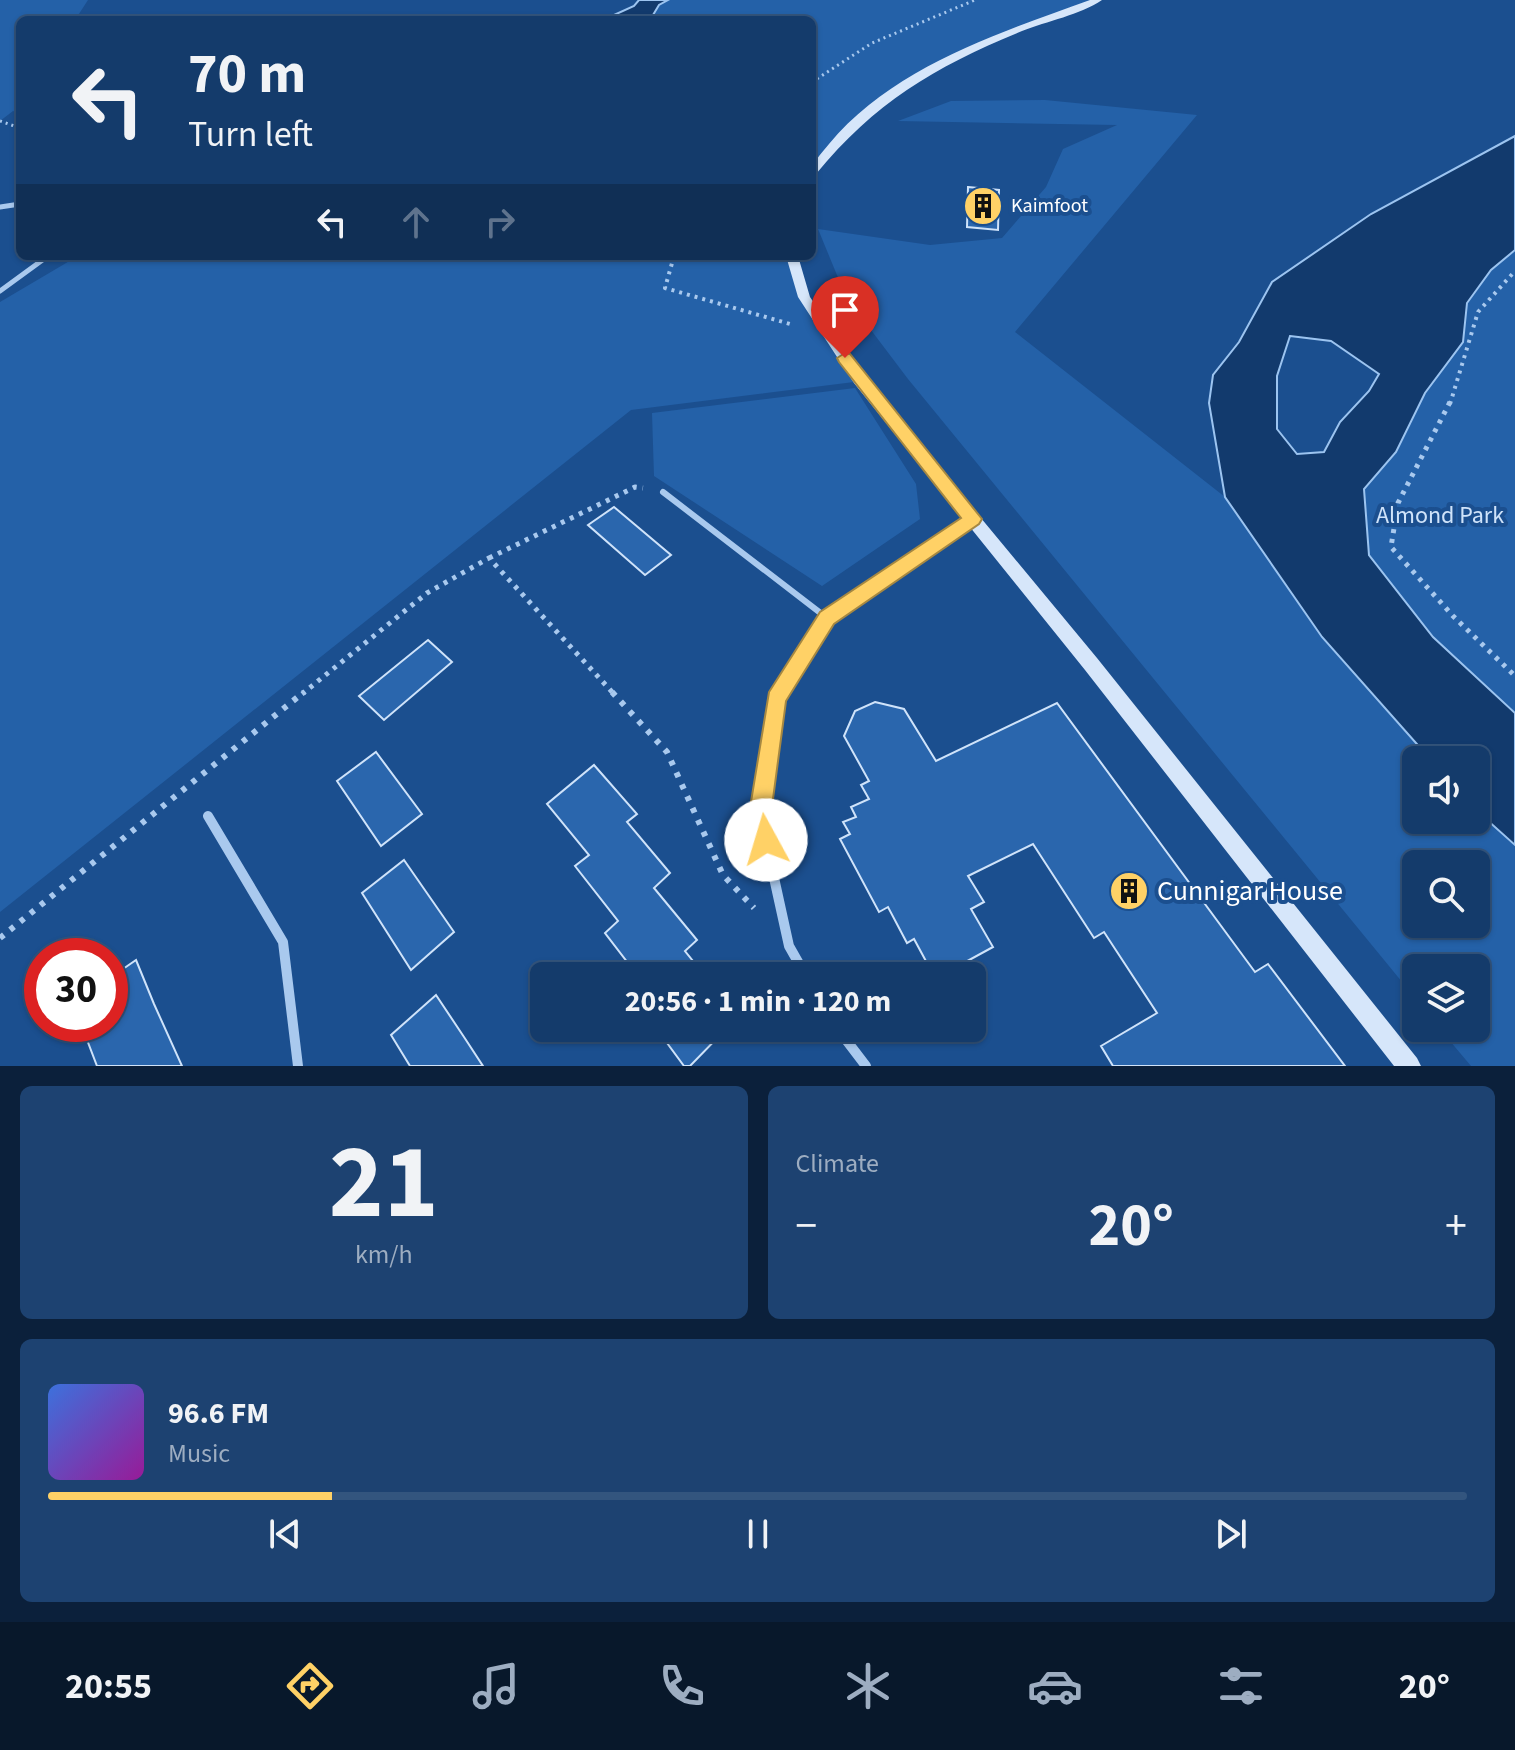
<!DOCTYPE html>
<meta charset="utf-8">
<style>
body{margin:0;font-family:"Source Sans 3",sans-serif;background:#1d4271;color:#f1f3f6;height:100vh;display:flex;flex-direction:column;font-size:30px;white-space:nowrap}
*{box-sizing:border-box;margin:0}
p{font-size:26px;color:#9dadc1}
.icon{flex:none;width:44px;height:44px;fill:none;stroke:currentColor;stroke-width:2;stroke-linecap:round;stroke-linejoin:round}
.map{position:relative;height:1066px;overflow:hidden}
.panel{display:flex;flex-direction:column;gap:20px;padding:20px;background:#0b203b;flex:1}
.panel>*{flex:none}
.hud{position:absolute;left:16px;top:16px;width:800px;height:244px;border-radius:12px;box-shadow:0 2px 6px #0004,0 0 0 2px #33557e;background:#143b6b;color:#f1f3f6;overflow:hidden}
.tools{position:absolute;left:1402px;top:746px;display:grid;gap:16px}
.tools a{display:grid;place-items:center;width:88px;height:88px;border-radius:12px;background:#143b6b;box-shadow:0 2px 6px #0004,0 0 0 2px #33557e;font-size:40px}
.speed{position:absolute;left:24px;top:938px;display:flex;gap:16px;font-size:40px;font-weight:700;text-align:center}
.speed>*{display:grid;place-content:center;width:104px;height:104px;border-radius:50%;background:#143b6b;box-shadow:0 2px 6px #0004,0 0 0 2px #33557e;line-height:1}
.speed .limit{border:12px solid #d22;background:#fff;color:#111}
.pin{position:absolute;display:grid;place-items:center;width:68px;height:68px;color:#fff;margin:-82px -34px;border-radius:50% 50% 50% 0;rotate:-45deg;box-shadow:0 0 8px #0007}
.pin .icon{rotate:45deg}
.me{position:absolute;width:88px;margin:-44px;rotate:354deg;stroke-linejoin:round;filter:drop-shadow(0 0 6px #0008)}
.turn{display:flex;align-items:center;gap:28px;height:168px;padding:0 40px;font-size:36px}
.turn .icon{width:104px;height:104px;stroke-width:2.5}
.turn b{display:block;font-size:56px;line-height:68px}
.lanes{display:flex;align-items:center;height:76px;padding:0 40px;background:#0003;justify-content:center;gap:40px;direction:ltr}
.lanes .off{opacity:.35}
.big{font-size:60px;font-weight:700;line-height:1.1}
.panel .widget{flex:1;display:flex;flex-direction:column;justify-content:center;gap:12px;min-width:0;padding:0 28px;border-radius:12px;background:#1d4271}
.panel .dial{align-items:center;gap:0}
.dial b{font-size:104px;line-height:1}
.song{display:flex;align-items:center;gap:24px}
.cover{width:96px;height:96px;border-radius:12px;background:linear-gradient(135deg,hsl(220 70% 55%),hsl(300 70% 35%))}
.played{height:8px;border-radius:4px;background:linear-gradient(90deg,#ffd166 20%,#33557e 20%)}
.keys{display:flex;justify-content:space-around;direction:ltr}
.heat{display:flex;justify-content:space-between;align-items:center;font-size:44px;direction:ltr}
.panel .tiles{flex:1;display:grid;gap:20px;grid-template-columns:1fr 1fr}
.widget:last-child{grid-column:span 2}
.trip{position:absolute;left:530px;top:962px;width:456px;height:80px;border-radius:12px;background:#143b6b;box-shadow:0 2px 6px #0004,0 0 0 2px #33557e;font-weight:700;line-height:80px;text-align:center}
.menu{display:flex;height:128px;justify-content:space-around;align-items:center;background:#08182b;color:#9dadc1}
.menu .icon{width:56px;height:56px}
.menu .on{color:#ffd166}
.menu b{font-size:36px;color:#f1f3f6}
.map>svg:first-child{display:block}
</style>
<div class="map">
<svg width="1515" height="1066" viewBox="0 0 1515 1066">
<rect width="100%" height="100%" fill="#1b4f8f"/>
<!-- green -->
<path fill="#2461a8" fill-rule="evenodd" d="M0,0H88L75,20H20V114L13,111L0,121Z
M668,0H1098L948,59L831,145L812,172V20H650L659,5Z
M1045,100L1197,115L1015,332L1225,497L1322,637L1431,760H1416V820H1476V809L1515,842V1066H1471L1439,1028H1476V968H1416V999L908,379L846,297L818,229L930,245L1002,238L1046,187L1063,149L1117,125L898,121L951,101ZM1416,864H1476V924H1416Z
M1515,250V713L1433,637L1369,555L1364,489L1396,452L1425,393L1463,342L1467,304L1491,270Z
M78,256H792L804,297L854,382L631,410L0,912V302Z
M855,388L916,484L920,519L822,586L654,476L652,413Z"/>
<!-- water -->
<path fill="#123a6d" stroke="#9cc4f0" stroke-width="2" fill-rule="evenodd" d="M639,0H668L659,5L650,20H603L634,6Z
M1515,136V250L1491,270L1467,303L1463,342L1425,393L1396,452L1364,489L1369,555L1433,637L1515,713V845L1476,810V760H1431L1322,637L1225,497L1209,403L1213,375L1239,342L1272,282L1371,214ZM1290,336L1331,341L1379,374L1369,391L1340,422L1324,452L1297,454L1277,429V376Z"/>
<!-- building -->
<path fill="#2a66ad" stroke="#cfe3fa" stroke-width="2" d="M968,187L999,190L998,230L967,227Z
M614,507L671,555L645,575L588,525Z
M428,640L452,662L384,720L359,696Z
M875,702L904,709L936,761L1057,703L1255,972L1268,964L1345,1066H1113L1101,1046L1157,1013L1104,932L1094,938L1033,844L968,876L984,902L971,909L993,947L940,976H934L914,939L907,943L888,907L879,912L840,839L850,834L843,822L856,817L851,807L869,799L861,785L869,781L844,736L855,711Z
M376,752L422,814L381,846L337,781Z
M594,765L637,814L627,822L670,873L654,888L697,940L685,951L705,976H638L605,933L618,921L575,866L589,855L547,804Z
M404,860L454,932L411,970L362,893Z
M136,960L154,1004L182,1066H97L81,1024H110V978Z
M436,995L464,1037L483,1066H410L391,1035Z
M656,1028H727L690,1066H684Z"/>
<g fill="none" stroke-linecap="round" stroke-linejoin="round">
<!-- path-far3 -->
<path stroke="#a9c9ee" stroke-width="3" stroke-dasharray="2 4" stroke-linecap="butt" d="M812,82L872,43L975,0
M0,121L20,128"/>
<!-- path-far2 -->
<path stroke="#a9c9ee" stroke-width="4" stroke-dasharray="3 5" stroke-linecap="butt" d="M674,256L665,288L790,324
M1450,404L1478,312L1515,271"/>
<!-- path-far1 -->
<path stroke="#a9c9ee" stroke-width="5" stroke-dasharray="4 6" stroke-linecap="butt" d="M1450,402L1398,503L1391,547L1453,616L1515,676
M489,558L635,487L643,488
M302,694L427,593L489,558L614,694"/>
<!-- path -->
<path stroke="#a9c9ee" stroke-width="6" stroke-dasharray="5 8" stroke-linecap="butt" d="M612,692L667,752L723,875L754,908
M0,938L304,692"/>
<!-- service-far1 -->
<path stroke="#a9c9ee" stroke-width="5" d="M0,207L20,204
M0,291L48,256"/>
<!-- service -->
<path stroke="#a9c9ee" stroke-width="6" d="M663,492L827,618"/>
<!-- minor-far1 -->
<path stroke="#a9c9ee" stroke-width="8" d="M779,694L827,618L973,519"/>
<!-- minor -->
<path stroke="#a9c9ee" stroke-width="10" d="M780,692L776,699L760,814L789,946L806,976
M208,816L283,942L298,1066
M837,1028L866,1066"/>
<!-- secondary -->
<path fill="#d6e6fa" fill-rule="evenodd" d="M1090,0H1102C1080,15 1047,21 1022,31C936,66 875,102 816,174L812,175C812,162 820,155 829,144C893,67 999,33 1090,0Z
M786,256H798L810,297L864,377L1097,658L1417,1058L1421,1066H1394L1085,670L854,383L798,297Z"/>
</g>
<!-- route -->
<path fill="#ffd166" stroke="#a68842" stroke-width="2" d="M845,353L850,354L982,519L979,524L834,624L786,701L771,814L777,840L774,848L766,852L757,848L749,814L769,692L820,612L961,518L839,362L837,358Z"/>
<!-- icons -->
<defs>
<g id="building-disc" transform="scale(2)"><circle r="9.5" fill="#ffd166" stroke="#1b4f8f"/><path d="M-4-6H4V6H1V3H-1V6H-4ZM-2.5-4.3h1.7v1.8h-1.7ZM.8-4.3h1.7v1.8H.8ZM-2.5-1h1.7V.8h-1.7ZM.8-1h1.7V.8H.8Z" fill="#111"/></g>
</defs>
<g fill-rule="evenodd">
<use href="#building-disc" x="983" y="206"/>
<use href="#building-disc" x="1129" y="891"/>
</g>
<g text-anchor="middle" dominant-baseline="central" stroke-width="8" stroke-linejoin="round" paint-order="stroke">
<!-- far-poi labels -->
<g font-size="20" fill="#fff" stroke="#1b4f8f" text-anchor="start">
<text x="1011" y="206">Kaimfoot</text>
</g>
<!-- park labels -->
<g font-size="24" fill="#cfe3fa" stroke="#1b4f8f">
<text x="1440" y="515">Almond Park</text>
</g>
<!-- near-poi labels -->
<g font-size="28" fill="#fff" stroke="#1b4f8f" text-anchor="start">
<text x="1157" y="891">Cunnigar House</text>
</g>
</g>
</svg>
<div class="tools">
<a><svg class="icon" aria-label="sound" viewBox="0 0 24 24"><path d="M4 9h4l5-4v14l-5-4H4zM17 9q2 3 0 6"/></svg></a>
<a><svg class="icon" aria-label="search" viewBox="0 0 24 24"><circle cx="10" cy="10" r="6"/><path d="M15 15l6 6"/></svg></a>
<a><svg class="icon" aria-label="layers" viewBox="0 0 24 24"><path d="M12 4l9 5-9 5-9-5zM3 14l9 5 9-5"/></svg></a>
</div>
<div class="speed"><div class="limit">30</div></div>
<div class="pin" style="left:845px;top:358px;background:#d93025"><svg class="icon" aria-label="arrive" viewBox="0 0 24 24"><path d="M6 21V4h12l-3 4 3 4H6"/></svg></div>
<svg class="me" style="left:766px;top:840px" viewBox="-20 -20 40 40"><circle r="19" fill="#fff"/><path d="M0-13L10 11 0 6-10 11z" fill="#ffd166"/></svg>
<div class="trip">20:56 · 1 min · 120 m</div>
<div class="hud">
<div class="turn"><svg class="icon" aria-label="left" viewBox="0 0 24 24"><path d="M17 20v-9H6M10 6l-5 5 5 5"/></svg><div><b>70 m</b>Turn left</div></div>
<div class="lanes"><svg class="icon" aria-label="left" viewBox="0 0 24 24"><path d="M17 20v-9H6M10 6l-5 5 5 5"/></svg><svg class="icon off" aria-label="ahead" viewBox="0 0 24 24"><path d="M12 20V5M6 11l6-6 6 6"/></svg><svg class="icon off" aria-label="right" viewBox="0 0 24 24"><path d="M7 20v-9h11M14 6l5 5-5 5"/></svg></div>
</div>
</div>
<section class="panel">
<div class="tiles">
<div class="widget dial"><b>21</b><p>km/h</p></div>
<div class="widget"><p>Climate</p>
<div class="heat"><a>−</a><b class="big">20°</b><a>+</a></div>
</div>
<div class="widget">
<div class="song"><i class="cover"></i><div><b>96.6 FM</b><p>Music</p></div></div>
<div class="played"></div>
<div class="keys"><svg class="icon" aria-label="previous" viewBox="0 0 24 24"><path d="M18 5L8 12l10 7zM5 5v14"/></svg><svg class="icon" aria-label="pause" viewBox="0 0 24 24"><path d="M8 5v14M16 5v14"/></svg><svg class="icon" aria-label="next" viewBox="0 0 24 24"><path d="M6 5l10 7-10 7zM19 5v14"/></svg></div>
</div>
</div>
</section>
<nav class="menu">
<b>20:55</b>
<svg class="icon on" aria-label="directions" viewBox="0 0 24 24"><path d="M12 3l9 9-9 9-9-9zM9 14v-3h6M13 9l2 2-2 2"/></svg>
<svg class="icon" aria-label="music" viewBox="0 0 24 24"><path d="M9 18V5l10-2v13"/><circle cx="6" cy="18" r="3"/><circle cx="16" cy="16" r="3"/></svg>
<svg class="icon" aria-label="phone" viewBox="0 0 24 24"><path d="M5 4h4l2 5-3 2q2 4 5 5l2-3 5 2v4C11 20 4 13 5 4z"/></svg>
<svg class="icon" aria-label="climate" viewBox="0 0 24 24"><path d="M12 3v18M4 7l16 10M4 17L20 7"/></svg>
<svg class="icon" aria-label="car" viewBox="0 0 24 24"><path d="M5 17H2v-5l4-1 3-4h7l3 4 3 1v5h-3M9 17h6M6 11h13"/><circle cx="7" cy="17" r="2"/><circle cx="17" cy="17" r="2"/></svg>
<svg class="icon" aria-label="filters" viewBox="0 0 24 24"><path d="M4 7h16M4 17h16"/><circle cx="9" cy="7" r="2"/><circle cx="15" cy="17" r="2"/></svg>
<b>20°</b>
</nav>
